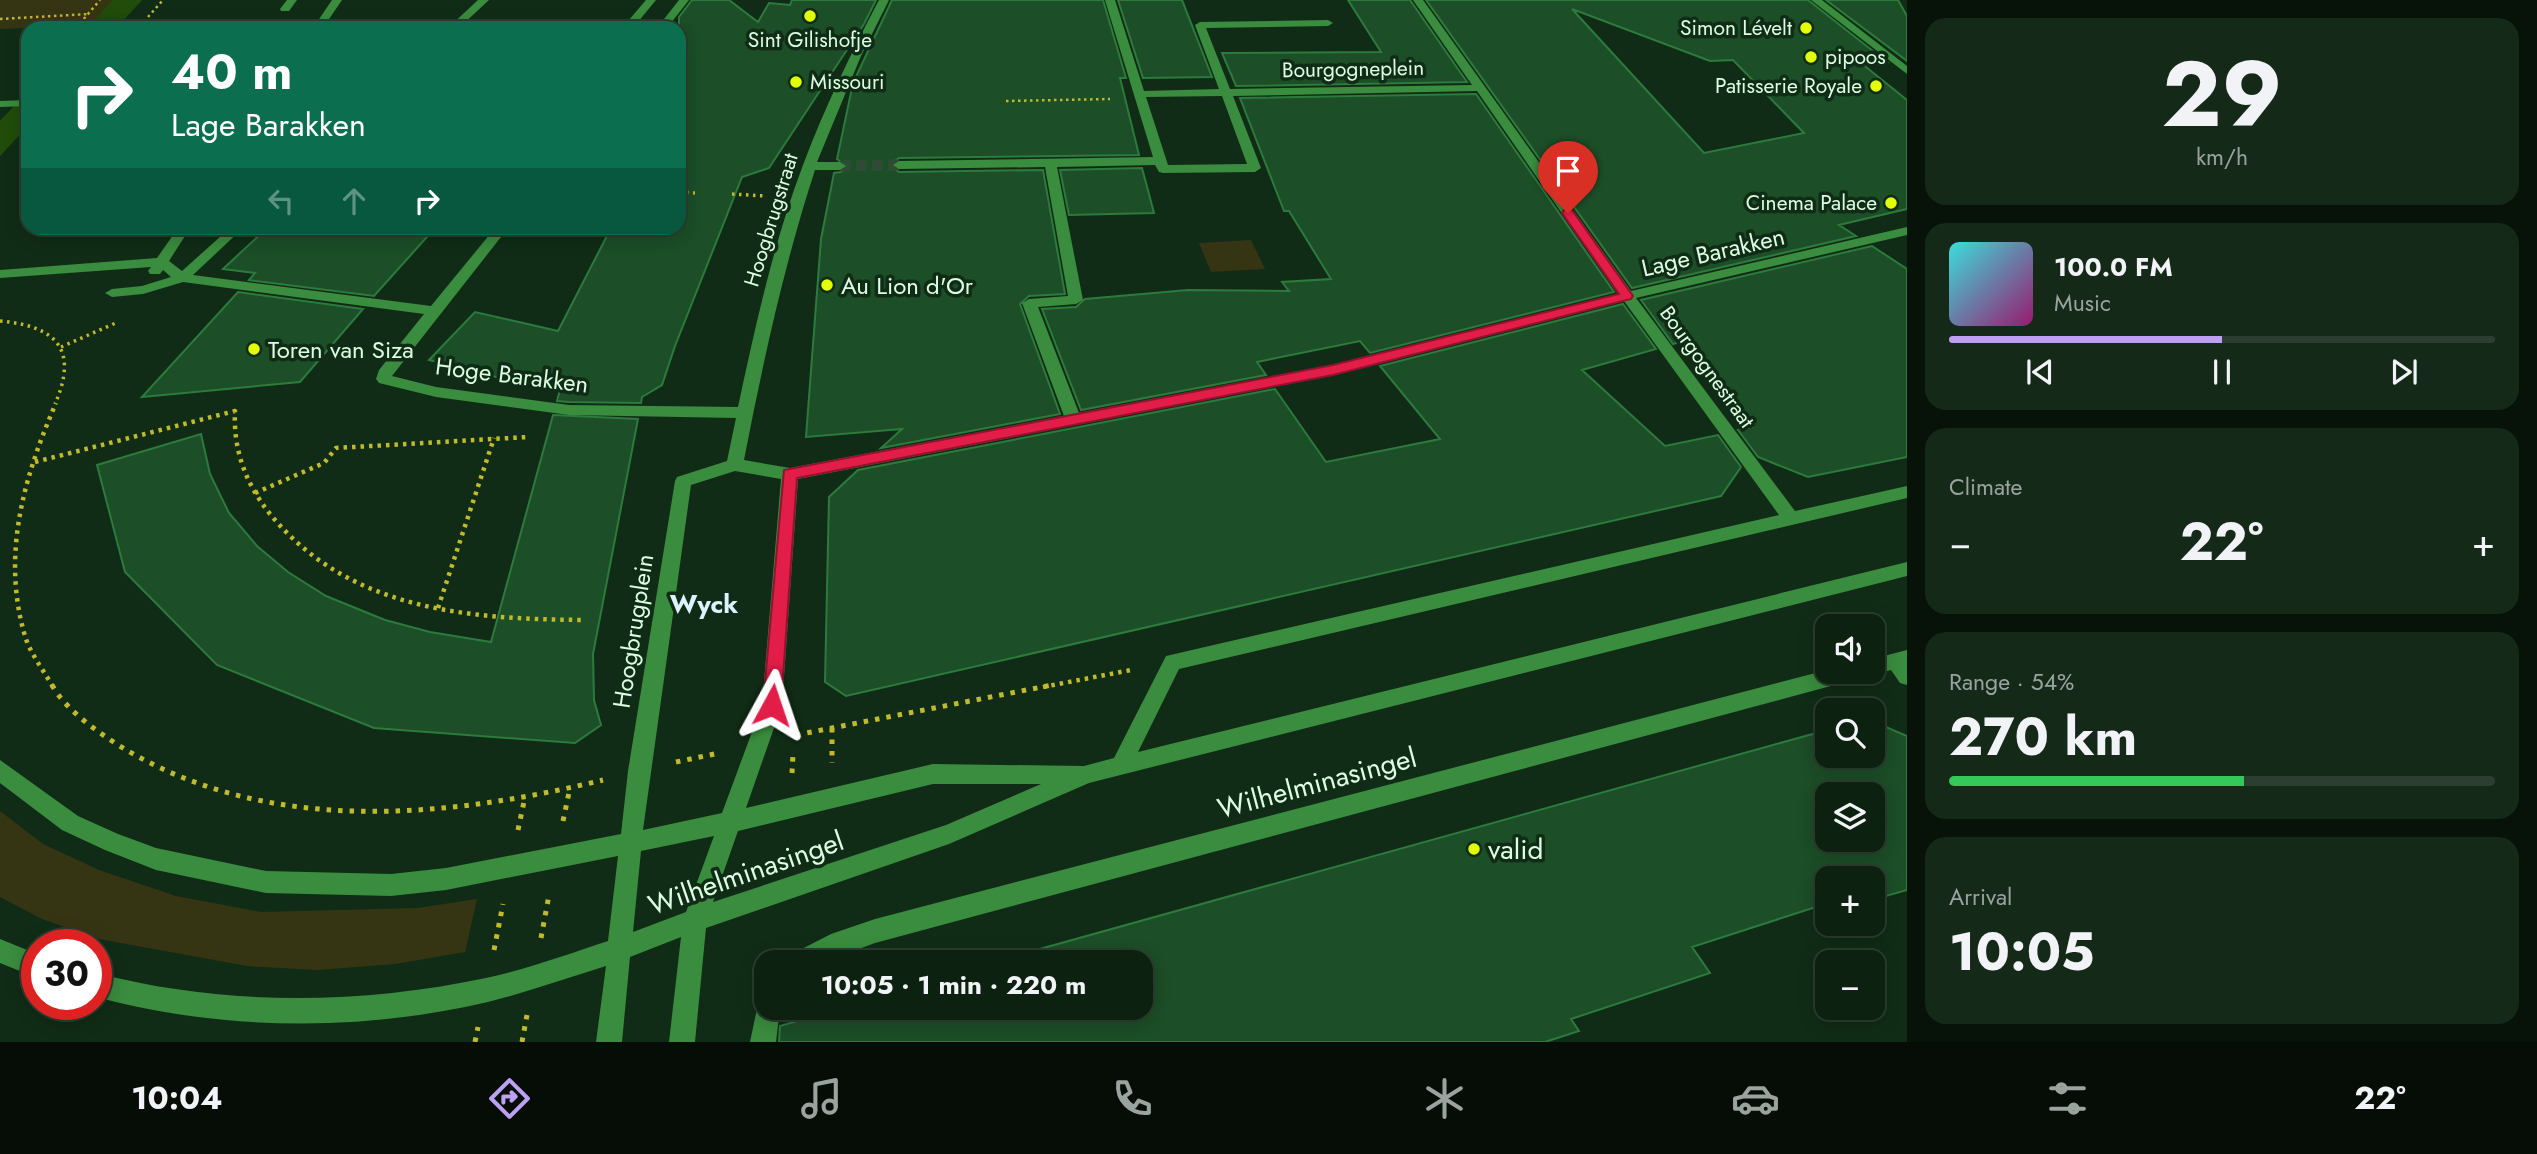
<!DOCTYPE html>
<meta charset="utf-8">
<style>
body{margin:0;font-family:Jost,sans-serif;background:#152919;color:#f1f3f6;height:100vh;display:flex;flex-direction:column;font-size:26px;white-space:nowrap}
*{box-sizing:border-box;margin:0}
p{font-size:23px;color:#9aa39f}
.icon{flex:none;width:38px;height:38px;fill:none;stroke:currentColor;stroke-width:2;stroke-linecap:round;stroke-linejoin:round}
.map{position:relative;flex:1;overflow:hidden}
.panel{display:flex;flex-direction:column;gap:18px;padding:18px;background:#071209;width:630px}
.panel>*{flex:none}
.hud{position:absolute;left:21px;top:21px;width:665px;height:214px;border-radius:21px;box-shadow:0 4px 18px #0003,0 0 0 2px #2c3e30;background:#0b6e4f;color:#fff;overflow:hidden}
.fabs{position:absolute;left:1815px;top:614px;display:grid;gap:14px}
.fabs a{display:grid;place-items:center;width:70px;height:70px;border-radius:14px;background:#0c2110;box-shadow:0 4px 18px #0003,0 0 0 2px #2c3e30;font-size:35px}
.speed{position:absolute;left:21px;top:929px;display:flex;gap:14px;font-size:35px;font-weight:700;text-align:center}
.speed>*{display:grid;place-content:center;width:91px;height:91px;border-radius:50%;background:#0c2110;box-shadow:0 4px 18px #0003,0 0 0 2px #2c3e30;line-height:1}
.speed .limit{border:10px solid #d22;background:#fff;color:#111}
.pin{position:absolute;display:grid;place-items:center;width:60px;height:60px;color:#fff;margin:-72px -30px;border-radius:50% 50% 50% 0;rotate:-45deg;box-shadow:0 0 7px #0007}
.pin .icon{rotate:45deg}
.me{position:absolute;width:77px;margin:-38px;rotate:5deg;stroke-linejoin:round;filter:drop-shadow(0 0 5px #0008)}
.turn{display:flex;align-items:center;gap:24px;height:147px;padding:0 35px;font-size:32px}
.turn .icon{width:91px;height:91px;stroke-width:2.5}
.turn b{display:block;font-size:49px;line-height:60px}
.lanes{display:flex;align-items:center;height:66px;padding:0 35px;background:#0003;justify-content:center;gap:35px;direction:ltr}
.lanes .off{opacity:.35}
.big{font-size:52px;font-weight:700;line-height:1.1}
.panel .tile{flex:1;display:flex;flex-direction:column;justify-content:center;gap:10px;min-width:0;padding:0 24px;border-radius:21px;background:#152919}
.panel .dial{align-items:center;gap:0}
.dial b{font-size:91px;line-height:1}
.song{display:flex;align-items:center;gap:21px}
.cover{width:84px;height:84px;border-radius:10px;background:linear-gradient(135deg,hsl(180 70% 55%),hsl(320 70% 35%))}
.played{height:7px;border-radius:4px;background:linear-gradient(90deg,#bca0f2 50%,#2c3e30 50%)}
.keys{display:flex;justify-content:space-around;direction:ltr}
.heat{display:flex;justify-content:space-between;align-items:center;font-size:38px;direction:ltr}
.charge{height:10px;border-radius:5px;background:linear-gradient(90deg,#34c759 54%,#2c3e30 0)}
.trip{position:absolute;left:754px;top:950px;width:399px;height:70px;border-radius:21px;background:#0c2110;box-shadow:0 4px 18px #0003,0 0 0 2px #2c3e30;font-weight:700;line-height:70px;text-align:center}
.tab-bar{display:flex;height:112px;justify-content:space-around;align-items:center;background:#050d06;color:#9aa39f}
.tab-bar .icon{width:49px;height:49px}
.tab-bar .on{color:#bca0f2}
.tab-bar b{font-size:32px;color:#f1f3f6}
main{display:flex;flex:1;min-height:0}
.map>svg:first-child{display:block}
</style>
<main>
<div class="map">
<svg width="1907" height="1042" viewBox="0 0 1907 1042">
<rect width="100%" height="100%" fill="#102c16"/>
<!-- green -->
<path fill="#363513" d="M0,0H142L120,24L0,29Z
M1251,240L1265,269L1211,272L1199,243Z
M0,811L43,844L99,870L176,896L261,912L417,908L477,899L465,952L395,964L317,970L247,966L99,939L42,919L0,897Z"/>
<!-- water -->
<path fill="#214c09" d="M113,0H142L116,28H87Z
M28,91V126L0,156V121Z"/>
<!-- building -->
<path fill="#1c4e27" stroke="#2d7a3d" stroke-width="2" fill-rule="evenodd" d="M692,0H729L758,22L769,3L790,5L792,0H876L864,24L769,168L742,177L675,346L662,385L642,397L641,403L569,402L557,401L561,386L520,383L429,360L475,312L558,331L611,228H679V17Z
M892,0H1103L1126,78H1120L1139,155L899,158L892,163V167L899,172L1043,170L1065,294L1029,296L1020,304L1060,414L881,448L902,429L806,437L821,239L834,173L841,172L848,167L837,159L853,83Z
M1118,0H1182L1212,77L1143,78Z
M1348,0H1410L1467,82L1236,86L1222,53L1381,52Z
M1426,0H1808L1887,62L1861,63L1907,100V209L1839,225L1856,236L1632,288ZM1572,9L1710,61L1733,60L1804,133L1704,153Z
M1826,0H1898L1907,16V61Z
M1476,94L1614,292L1370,353L1360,341L1257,362L1266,375L1081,410L1042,309L1076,307L1085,299L1188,290L1289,291L1282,282L1331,279L1289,211H1284L1240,98Z
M1142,168L1154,213L1069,215L1060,170Z
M267,228H435L374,296L249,280L255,273L223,269Z
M1872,246L1907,269V457L1808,477L1758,457L1738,430L1752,427L1716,379L1686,340L1673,344L1641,300Z
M238,292L363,309L300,382L142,397Z
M1623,304L1656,349L1582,370L1665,446L1718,435L1741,467L1721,496L846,696L825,682L829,497L858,470L1275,389L1326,462L1440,439L1380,366Z
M553,415L638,419L593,654L594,700L601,725L575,743L374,728L217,665L125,572L97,465L201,434L210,474L229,513L257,546L288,572L326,596L385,620L430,632L491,642Z
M1872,721L1907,736V890L1872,900V878H1827V914L1819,906L1692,947L1710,973L1571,1019L1579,1031L1545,1042H779L780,1026L842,1008H1141V962H993L1827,730V756H1872ZM1827,794H1872V840H1827Z"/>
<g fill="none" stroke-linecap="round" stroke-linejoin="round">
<!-- minor-tunnel -->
<path stroke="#2e4c34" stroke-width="11" stroke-dasharray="11 5" stroke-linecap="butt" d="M840,166L899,165"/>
<!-- path-far3 -->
<path stroke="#c1ba2d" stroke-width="2.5" stroke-dasharray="2.5 3.5" stroke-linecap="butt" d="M148,17L163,0
M0,19L89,14
M76,28L100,0
M1006,101L1110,99"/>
<!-- path-far2 -->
<path stroke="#c1ba2d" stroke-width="3.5" stroke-dasharray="2.5 4.5" stroke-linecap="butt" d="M679,192L695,193
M732,194L766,196
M0,321C56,326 79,349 55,404
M61,347L118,322"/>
<!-- path-far1 -->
<path stroke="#c1ba2d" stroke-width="4.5" stroke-dasharray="3.5 5" stroke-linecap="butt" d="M35,462L235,411C233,450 246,484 270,514C349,611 469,619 585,620
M255,493L324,463L336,448L528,437
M438,608L494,438
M53,687C44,671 30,653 25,636C1,555 24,477 56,403
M1043,687L1131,670"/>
<!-- path -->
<path stroke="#c1ba2d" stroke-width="5" stroke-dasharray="4.5 7" stroke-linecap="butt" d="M52,685C66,711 103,736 128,751C273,835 446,818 603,780
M832,728V763
M796,735L1052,685
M676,762L719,753
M792,773L793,754
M563,821L570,788
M518,830L525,797
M541,938L549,895
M494,950L503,904
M475,1042L478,1027
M522,1042L527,1015"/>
<!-- minor -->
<path fill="#3a8c3e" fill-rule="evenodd" d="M287,0H297L289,11H281L280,9Z
M332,0H342L323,28H313Z
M478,0H489L459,28H448Z
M646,0H656L633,28H622Z
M679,0H689L667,28H657Z
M879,0H889L861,56L817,162H840L846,166L840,170H815C784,265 763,362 744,460L790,468L1064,416L1022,303L1029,299L1068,296L1045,167L899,169L893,165L899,161L1153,157L1105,0H1115L1144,91L1219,89L1195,25L1200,22L1328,20L1333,23L1328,26L1206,28L1230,89L1472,85L1413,0H1423L1631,291L1907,227V235L1636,298L1795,511L1907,486V498L1179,669L1138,752L1907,562V576L1089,783L949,844L706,928L695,1042H669L681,937L630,957L622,1042H596L606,966C567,978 528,992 488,1002C359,1032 224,1031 96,997V973C224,1006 357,1005 486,978C528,969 568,954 608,941L618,856L446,890L391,896L266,893L156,870L105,850L62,830L0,783V760L78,816L118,834L156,848L266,871L391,874L446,868L621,834L628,771L675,481L677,477L727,461L736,418L569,415L436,397L379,383L376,379L379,370L424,314L183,282L143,294L112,297L105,293L112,289L142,286L171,277L163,270L160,274H150L148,271L151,267L0,278V270L157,258L178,228H190L169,261L182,271L230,228H243L193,275L431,306L495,228H508L392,376L436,387L569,405L738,407C755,327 774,241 803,165C824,109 851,53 879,0ZM1477,91L1618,294L1333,365L1079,413L1038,307L1076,304L1083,300L1057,167L1155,165L1159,172L1163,173L1255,172L1261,168L1233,96ZM1222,96L1247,164L1168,165L1146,97ZM1624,301L1779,515L1166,656L1114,758L1084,766L933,764L746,808L782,705L798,479L1333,375ZM735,471L781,479L762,705L722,813L643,830L691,485ZM933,784H1041L946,825L713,902L738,831ZM714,836L686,912L633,932L641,851Z
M1811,0H1822L1907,66V74Z
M28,100V106L0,107V101Z
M1907,650V685L1900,683L1891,670L1872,675L1865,673L1872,672V659Z
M1827,670L1863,672L1860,678L1853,680L875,943L824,962H788L792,954L831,934L875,919Z
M0,939L37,954V978L0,963Z
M766,996V1008H780L776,1042H750L759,999Z"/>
</g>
<!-- route -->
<path fill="#e11d48" stroke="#92132f" stroke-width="2" d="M1564,210H1572L1633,296L1631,299L1333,375L797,478L781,705L779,710L772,713L766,710L763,705L784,470L1333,365L1619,294L1562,213Z"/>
<!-- markers -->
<g fill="#e3ff07" stroke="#102c16" stroke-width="2.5">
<circle cx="810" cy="16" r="7"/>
<circle cx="1806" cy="28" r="7"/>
<circle cx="1811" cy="57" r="7"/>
<circle cx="796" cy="82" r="7"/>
<circle cx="1876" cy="86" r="7"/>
<circle cx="1891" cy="203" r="7"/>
<circle cx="827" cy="285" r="7"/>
<circle cx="254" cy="349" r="7"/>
<circle cx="1474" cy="849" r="7"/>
</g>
<g text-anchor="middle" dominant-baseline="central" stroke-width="7" stroke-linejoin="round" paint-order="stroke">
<!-- far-poi labels -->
<g font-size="21" fill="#dbffe0" stroke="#102c16" text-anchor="end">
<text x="1792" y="28">Simon Lévelt</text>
<text x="810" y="40" text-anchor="middle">Sint Gilishofje</text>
<text x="1825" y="57" text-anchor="start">pipoos</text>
<text x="810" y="82" text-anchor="start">Missouri</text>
<text x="1862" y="86">Patisserie Royale</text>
<text x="1877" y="203">Cinema Palace</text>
</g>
<!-- far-street labels -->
<g font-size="21" fill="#dbffe0" stroke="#102c16">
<text transform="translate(1353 69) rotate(-1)">Bourgogneplein</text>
<text transform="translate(771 220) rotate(-73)">Hoogbrugstraat</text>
<text transform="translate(1707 367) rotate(54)">Bourgognestraat</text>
</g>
<!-- street labels -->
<g font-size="24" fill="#dbffe0" stroke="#102c16">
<text transform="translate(1713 252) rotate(-13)">Lage Barakken</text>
<text transform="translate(512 375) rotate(7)">Hoge Barakken</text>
<text transform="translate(633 631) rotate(-81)">Hoogbrugplein</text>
</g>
<!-- poi labels -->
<g font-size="24" fill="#dbffe0" stroke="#102c16" text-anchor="start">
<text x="841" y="285">Au Lion d'Or</text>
<text x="268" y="349">Toren van Siza</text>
</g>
<!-- neighbourhood labels -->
<g font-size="26" font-weight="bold" fill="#ddf2ff" stroke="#102c16">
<text x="704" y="604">Wyck</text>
</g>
<!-- near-street labels -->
<g font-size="28" fill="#dbffe0" stroke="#102c16">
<text transform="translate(1317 783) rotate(-15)">Wilhelminasingel</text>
<text transform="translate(746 873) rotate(-19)">Wilhelminasingel</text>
</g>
<!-- near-poi labels -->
<g font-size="28" fill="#dbffe0" stroke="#102c16" text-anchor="start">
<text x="1488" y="849">valid</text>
</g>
</g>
</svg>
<div class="fabs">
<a><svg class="icon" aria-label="sound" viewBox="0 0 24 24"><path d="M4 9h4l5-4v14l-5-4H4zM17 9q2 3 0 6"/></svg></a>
<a><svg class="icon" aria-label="search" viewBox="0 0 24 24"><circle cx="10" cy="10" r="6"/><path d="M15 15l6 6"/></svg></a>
<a><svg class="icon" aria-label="layers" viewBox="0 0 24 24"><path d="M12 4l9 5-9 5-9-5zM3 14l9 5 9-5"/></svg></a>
<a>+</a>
<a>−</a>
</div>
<div class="speed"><div class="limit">30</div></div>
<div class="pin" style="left:1568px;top:213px;background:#d93025"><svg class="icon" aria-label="arrive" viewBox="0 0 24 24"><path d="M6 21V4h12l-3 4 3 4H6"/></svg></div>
<svg class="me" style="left:772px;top:705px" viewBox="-20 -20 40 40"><path d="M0-17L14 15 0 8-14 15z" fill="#e11d48" stroke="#fff" stroke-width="4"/></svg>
<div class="trip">10:05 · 1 min · 220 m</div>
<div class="hud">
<div class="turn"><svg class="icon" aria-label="right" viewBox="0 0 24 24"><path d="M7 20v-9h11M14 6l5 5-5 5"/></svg><div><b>40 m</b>Lage Barakken</div></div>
<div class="lanes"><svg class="icon off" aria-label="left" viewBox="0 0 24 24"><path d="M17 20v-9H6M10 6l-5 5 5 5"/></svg><svg class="icon off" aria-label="ahead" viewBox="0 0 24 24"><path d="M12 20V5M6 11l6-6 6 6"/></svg><svg class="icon" aria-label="right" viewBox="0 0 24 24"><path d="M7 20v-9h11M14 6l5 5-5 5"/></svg></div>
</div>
</div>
<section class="panel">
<div class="tile dial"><b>29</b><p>km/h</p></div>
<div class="tile">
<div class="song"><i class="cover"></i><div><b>100.0 FM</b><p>Music</p></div></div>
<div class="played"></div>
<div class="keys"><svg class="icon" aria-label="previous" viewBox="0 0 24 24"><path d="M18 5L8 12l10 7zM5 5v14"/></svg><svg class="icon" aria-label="pause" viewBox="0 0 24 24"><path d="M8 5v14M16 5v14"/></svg><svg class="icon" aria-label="next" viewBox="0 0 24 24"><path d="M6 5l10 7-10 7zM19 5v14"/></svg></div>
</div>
<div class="tile"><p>Climate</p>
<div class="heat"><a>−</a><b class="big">22°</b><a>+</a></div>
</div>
<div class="tile"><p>Range · 54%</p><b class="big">270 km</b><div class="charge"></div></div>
<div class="tile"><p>Arrival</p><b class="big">10:05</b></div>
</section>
</main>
<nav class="tab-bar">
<b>10:04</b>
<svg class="icon on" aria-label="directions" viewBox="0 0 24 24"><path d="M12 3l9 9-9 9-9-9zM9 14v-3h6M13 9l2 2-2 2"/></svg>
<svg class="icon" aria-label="music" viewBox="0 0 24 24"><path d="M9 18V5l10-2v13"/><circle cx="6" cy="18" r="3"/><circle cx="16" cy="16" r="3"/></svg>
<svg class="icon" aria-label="phone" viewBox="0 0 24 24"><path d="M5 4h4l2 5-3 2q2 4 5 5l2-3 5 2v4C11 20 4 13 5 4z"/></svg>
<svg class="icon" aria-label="climate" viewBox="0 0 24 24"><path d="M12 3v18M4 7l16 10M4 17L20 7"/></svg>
<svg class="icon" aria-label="car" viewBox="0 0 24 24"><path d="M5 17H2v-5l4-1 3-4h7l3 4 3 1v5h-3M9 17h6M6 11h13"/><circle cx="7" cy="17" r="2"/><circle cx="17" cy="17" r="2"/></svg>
<svg class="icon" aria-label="filters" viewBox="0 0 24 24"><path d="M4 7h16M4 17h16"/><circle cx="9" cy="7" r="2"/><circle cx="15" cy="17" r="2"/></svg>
<b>22°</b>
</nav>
